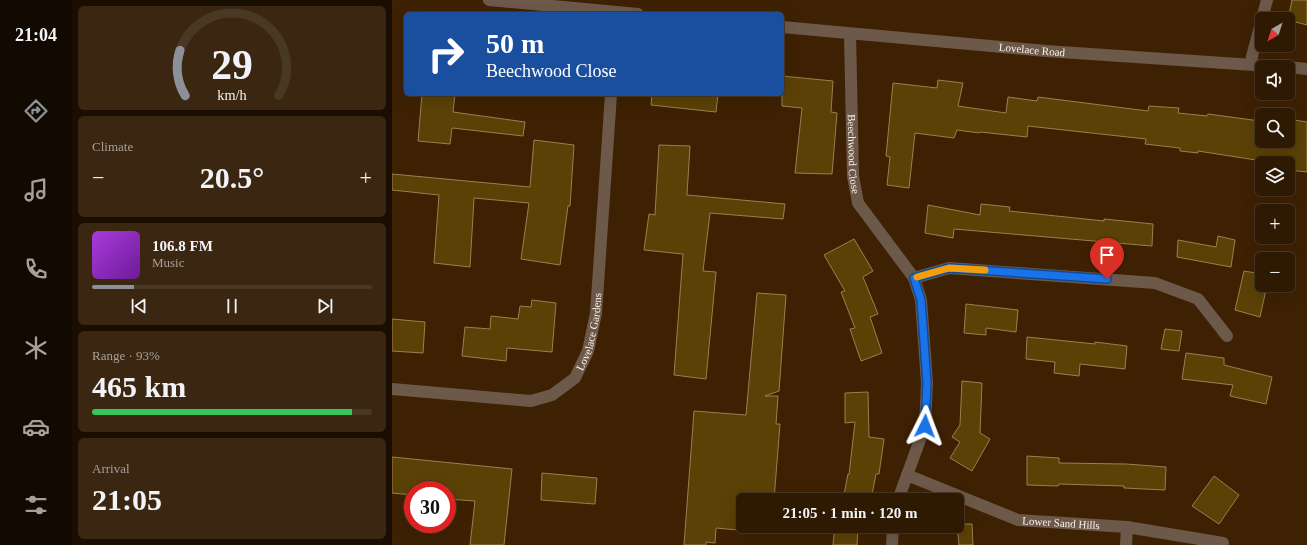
<!DOCTYPE html>
<meta charset="utf-8">
<style>
body{margin:0;font-family:"Times New Roman",serif;background:#3a2611;color:#f1f3f6;height:100vh;display:flex;flex-direction:column;font-size:15px;white-space:nowrap}
*{box-sizing:border-box;margin:0}
p{font-size:13px;color:#a7a099}
.icon{flex:none;width:22px;height:22px;fill:none;stroke:currentColor;stroke-width:2;stroke-linecap:round;stroke-linejoin:round}
.map{position:relative;flex:1;overflow:hidden}
.sheet{display:flex;flex-direction:column;gap:6px;padding:6px;background:#190e01;width:320px}
.sheet>*{flex:none}
.banner{position:absolute;left:12px;top:12px;width:380px;height:84px;border-radius:6px;box-shadow:0 4px 16px #0002,0 0 0 1px #493824;background:#1a4fa0;color:#fff;overflow:hidden}
.needle{width:26px;rotate:219deg}
.tools{position:absolute;left:863px;top:12px;display:grid;gap:8px}
.tools a{display:grid;place-items:center;width:40px;height:40px;border-radius:6px;background:#2e1902;box-shadow:0 4px 16px #0002,0 0 0 1px #493824;font-size:20px}
.speed{position:absolute;left:12px;top:481px;display:flex;gap:8px;font-size:20px;font-weight:700;text-align:center}
.speed>*{display:grid;place-content:center;width:52px;height:52px;border-radius:50%;background:#2e1902;box-shadow:0 4px 16px #0002,0 0 0 1px #493824;line-height:1}
.speed .limit{border:6px solid #d22;background:#fff;color:#111}
.pin{position:absolute;display:grid;place-items:center;width:34px;height:34px;color:#fff;margin:-41px -17px;border-radius:50% 50% 50% 0;rotate:-45deg;box-shadow:0 0 4px #0007}
.pin .icon{rotate:45deg}
.me{position:absolute;width:44px;margin:-22px;rotate:3deg;stroke-linejoin:round;filter:drop-shadow(0 0 3px #0008)}
.turn{display:flex;align-items:center;gap:14px;height:84px;padding:0 16px;font-size:18px}
.turn .icon{width:52px;height:52px;stroke-width:2.5}
.turn b{display:block;font-size:28px;line-height:34px}
.big{font-size:30px;font-weight:700;line-height:1.1}
.sheet .tile{flex:1;display:flex;flex-direction:column;justify-content:center;gap:6px;min-width:0;padding:0 14px;border-radius:6px;background:#3a2611}
.sheet .dial{align-items:center;gap:0}
.dial svg{height:104px;overflow:visible;fill:none;stroke:#493824;stroke-width:7;stroke-linecap:round;text-anchor:middle}
.dial text{fill:#f1f3f6;stroke:none}
.song{display:flex;align-items:center;gap:12px}
.cover{width:48px;height:48px;border-radius:6px;background:linear-gradient(135deg,hsl(280 70% 55%),hsl(280 70% 35%))}
.played{height:4px;border-radius:2px;background:linear-gradient(90deg,#8c9099 15%,#493824 15%)}
.keys{display:flex;justify-content:space-around;direction:ltr}
.heat{display:flex;justify-content:space-between;align-items:center;font-size:22px;direction:ltr}
.charge{height:6px;border-radius:3px;background:linear-gradient(90deg,#34c759 93%,#493824 0)}
.trip{position:absolute;left:344px;top:493px;width:228px;height:40px;border-radius:6px;background:#2e1902;box-shadow:0 4px 16px #0002,0 0 0 1px #493824;font-weight:700;line-height:40px;text-align:center}
main{display:flex;flex:1;min-height:0}
.dock{display:flex;flex-direction:column;width:72px;justify-content:space-around;align-items:center;background:#120a01;color:#a7a099}
.dock .icon{width:28px;height:28px}
.dock .active{color:#8c9099}
.dock b{font-size:18px;color:#f1f3f6}
.map>svg:first-child{display:block}
</style>
<main>
<nav class="dock">
<b>21:04</b>
<svg class="icon active" aria-label="directions" viewBox="0 0 24 24"><path d="M12 3l9 9-9 9-9-9zM9 14v-3h6M13 9l2 2-2 2"/></svg>
<svg class="icon" aria-label="music" viewBox="0 0 24 24"><path d="M9 18V5l10-2v13"/><circle cx="6" cy="18" r="3"/><circle cx="16" cy="16" r="3"/></svg>
<svg class="icon" aria-label="phone" viewBox="0 0 24 24"><path d="M5 4h4l2 5-3 2q2 4 5 5l2-3 5 2v4C11 20 4 13 5 4z"/></svg>
<svg class="icon" aria-label="climate" viewBox="0 0 24 24"><path d="M12 3v18M4 7l16 10M4 17L20 7"/></svg>
<svg class="icon" aria-label="car" viewBox="0 0 24 24"><path d="M5 17H2v-5l4-1 3-4h7l3 4 3 1v5h-3M9 17h6M6 11h13"/><circle cx="7" cy="17" r="2"/><circle cx="17" cy="17" r="2"/></svg>
<svg class="icon" aria-label="filters" viewBox="0 0 24 24"><path d="M4 7h16M4 17h16"/><circle cx="9" cy="7" r="2"/><circle cx="15" cy="17" r="2"/></svg>
</nav>
<section class="sheet">
<div class="tile dial"><svg viewBox="0 0 100 80">
<path d="M14 69A42 42 0 1 1 86 69"/>
<path d="M14 69A42 42 0 0 1 10 34" stroke="#8c9099"/>
<text x="50" y="56" font-size="32" font-weight="700">29</text>
<text x="50" y="72" font-size="11">km/h</text>
</svg></div>
<div class="tile"><p>Climate</p>
<div class="heat"><a>−</a><b class="big">20.5°</b><a>+</a></div>
</div>
<div class="tile">
<div class="song"><i class="cover"></i><div><b>106.8 FM</b><p>Music</p></div></div>
<div class="played"></div>
<div class="keys"><svg class="icon" aria-label="previous" viewBox="0 0 24 24"><path d="M18 5L8 12l10 7zM5 5v14"/></svg><svg class="icon" aria-label="pause" viewBox="0 0 24 24"><path d="M8 5v14M16 5v14"/></svg><svg class="icon" aria-label="next" viewBox="0 0 24 24"><path d="M6 5l10 7-10 7zM19 5v14"/></svg></div>
</div>
<div class="tile"><p>Range · 93%</p><b class="big">465 km</b><div class="charge"></div></div>
<div class="tile"><p>Arrival</p><b class="big">21:05</b></div>
</section>
<div class="map">
<svg width="915" height="545" viewBox="0 0 915 545">
<rect width="100%" height="100%" fill="#3e2103"/>
<!-- building -->
<path fill="#5b4105" stroke="#9b804e" d="M900,0H915V25L896,20Z
M390,76L441,81L439,112L445,113L440,174L403,173L410,108L390,106Z
M546,80L571,83L566,106L614,113L616,97L645,101L646,97L756,111L757,106L787,108L786,113L815,116L816,114L868,121V115L870,116V141H896V119L915,122V172L896,170V163H870V166L863,165L864,160L806,151V153L788,151V148L753,144L754,139L636,126L635,137L588,132L587,133L565,130L562,138L523,133L517,188L495,185L498,157L494,156L501,83L545,88Z
M30,94H63L61,112L133,122L131,136L60,128L58,144L26,141Z
M260,94H326L324,112L259,105Z
M142,140L182,145L178,206H176L168,265L129,259L137,203L82,198L78,267L42,263L47,195L0,190V174L138,187Z
M267,145L298,146L295,195L393,204L391,219L318,213L311,271L324,272L314,379L282,375L291,254L252,250L257,214L263,215Z
M589,204L618,207L617,211L712,221V219L761,224L760,246L562,229L561,238L533,233L536,205L588,215Z
M826,236L843,240L839,267L785,257L786,240L824,247Z
M462,239L481,271L471,277L486,314L478,317L490,353L469,361L458,329L463,328L449,292L453,291L432,255Z
M852,271L870,274V285H875L868,317L843,310Z
M365,293L394,295L387,391L373,396H386L384,424H388L382,500H351V526H380L379,533L324,528L323,543L314,542V545H292L302,411L354,415Z
M140,300L164,303L160,352L115,348L114,361L70,356L73,327L98,329L99,316L126,319L128,306L139,307Z
M574,304L626,310L624,332L594,328V335L572,333Z
M0,319L33,322L31,353L0,351Z
M773,329L790,331L787,351L769,349Z
M635,337L703,344V342L735,346L733,369L688,364L687,376L662,373L663,362L634,359Z
M794,353L832,358V365L880,377L874,404L838,396L841,385L790,379Z
M570,381L590,383L588,433L598,439L580,471L558,458L568,442L560,437L568,425Z
M476,392L477,437L492,439L487,474H484L479,500H451L456,474L457,475L463,422L453,423V393Z
M635,456L667,458V463L734,464L774,467L773,490L732,488V486L667,484L666,486L635,485Z
M0,457L120,469L112,545H78L83,501L55,499V490H21V495L0,493Z
M150,473L205,478L203,504L149,500Z
M822,476L847,495L827,524L800,506Z
M565,524H580L581,545H567Z
M443,526H466L465,545H441Z"/>
<g fill="none" stroke-linecap="round" stroke-linejoin="round">
<!-- street -->
<g stroke="#6c594a" stroke-width="12">
<path d="M97,0L246,14"/>
<path d="M870,19L875,0"/>
<path id="s1" d="M390,27L654,51L891,67"/>
<path id="s2" d="M458,34L461,176L466,203L522,278L557,268L763,283L806,299L835,336"/>
<path d="M858,64L870,19"/>
<path d="M896,67L915,69"/>
<path id="s3" d="M0,389L139,401L160,395L183,378L196,351L204,313L219,94"/>
<path id="s4" d="M515,475L626,520L735,527L831,543"/>
<path d="M506,500L533,426L535,383L529,300L522,278"/>
<path d="M500,545L501,526"/>
<path d="M734,545L735,527"/>
</g>
</g>
<g fill="none" stroke-linecap="round" stroke-linejoin="round">
<!-- route casing -->
<g stroke="#114b97" stroke-width="10">
<path id="route" d="M533,426L535,383L529,300L522,278L557,268L715,279"/>
</g>
<!-- route -->
<use href="#route" stroke="#1a73e8" stroke-width="7"/>
<!-- slow -->
<path stroke="#f59e0b" stroke-width="7" d="M525,277L557,268L593,270"/>
</g>
<g text-anchor="middle" dominant-baseline="central" stroke-width="4" stroke-linejoin="round" paint-order="stroke">
<!-- street labels -->
<g font-size="11" fill="#fcf2ea" stroke="#331700">
<text stroke="none"><textPath href="#s1" startOffset="251">Lovelace Road</textPath></text>
<text stroke="none"><textPath href="#s2" startOffset="120">Beechwood Close</textPath></text>
<text stroke="none"><textPath href="#s3" startOffset="239">Lovelace Gardens</textPath></text>
<text stroke="none"><textPath href="#s4" startOffset="163">Lower Sand Hills</textPath></text>
</g>
</g>
</svg>
<div class="tools">
<a><svg class="needle" viewBox="-14 -14 28 28"><path d="M0-13l5 13h-10z" fill="#e53935"/><path d="M0 13l5-13h-10z" fill="#a7a099"/></svg></a>
<a><svg class="icon" aria-label="sound" viewBox="0 0 24 24"><path d="M4 9h4l5-4v14l-5-4H4zM17 9q2 3 0 6"/></svg></a>
<a><svg class="icon" aria-label="search" viewBox="0 0 24 24"><circle cx="10" cy="10" r="6"/><path d="M15 15l6 6"/></svg></a>
<a><svg class="icon" aria-label="layers" viewBox="0 0 24 24"><path d="M12 4l9 5-9 5-9-5zM3 14l9 5 9-5"/></svg></a>
<a>+</a>
<a>−</a>
</div>
<div class="speed"><div class="limit">30</div></div>
<div class="pin" style="left:715px;top:279px;background:#d93025"><svg class="icon" aria-label="arrive" viewBox="0 0 24 24"><path d="M6 21V4h12l-3 4 3 4H6"/></svg></div>
<svg class="me" style="left:533px;top:426px" viewBox="-20 -20 40 40"><path d="M0-17L14 15 0 8-14 15z" fill="#1a73e8" stroke="#fff" stroke-width="4"/></svg>
<div class="trip">21:05 · 1 min · 120 m</div>
<div class="banner">
<div class="turn"><svg class="icon" aria-label="right" viewBox="0 0 24 24"><path d="M7 20v-9h11M14 6l5 5-5 5"/></svg><div><b>50 m</b>Beechwood Close</div></div>
</div>
</div>
</main>
